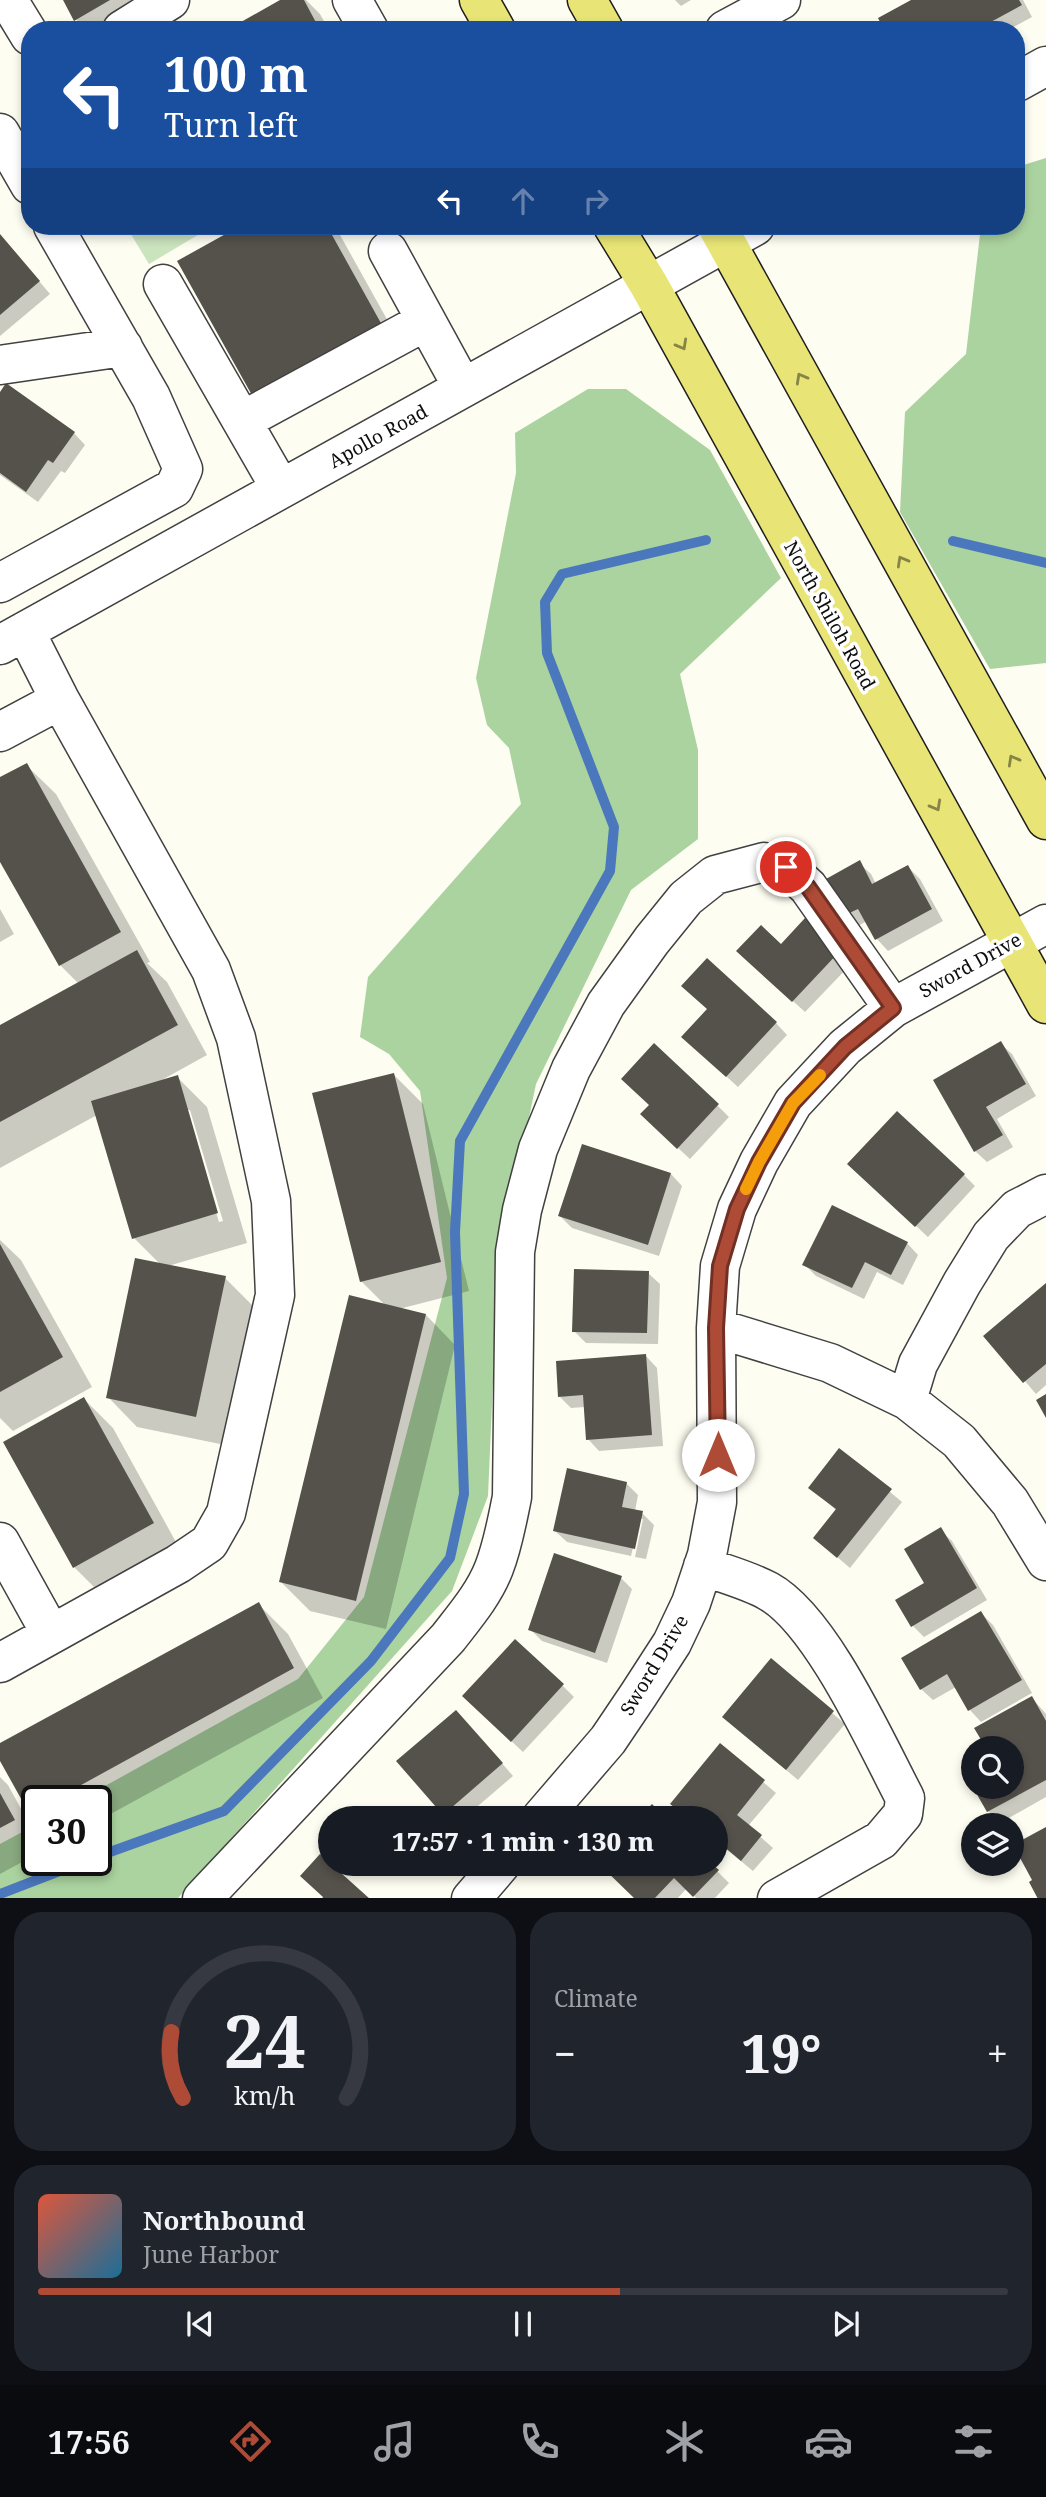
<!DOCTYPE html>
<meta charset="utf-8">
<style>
body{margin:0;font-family:"Noto Serif",serif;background:#20242c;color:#f1f3f6;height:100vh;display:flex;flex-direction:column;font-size:26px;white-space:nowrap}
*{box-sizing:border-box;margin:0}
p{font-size:23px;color:#9ea1a6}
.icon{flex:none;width:38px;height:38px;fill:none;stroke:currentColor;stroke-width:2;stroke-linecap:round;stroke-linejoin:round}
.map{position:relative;height:1898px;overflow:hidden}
.drawer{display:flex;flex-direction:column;gap:14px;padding:14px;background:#0d0f14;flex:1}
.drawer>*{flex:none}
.hud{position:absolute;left:21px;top:21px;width:1004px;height:214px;border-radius:28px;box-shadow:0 4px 10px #0003;background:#1a4fa0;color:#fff;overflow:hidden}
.buttons{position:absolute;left:961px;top:1736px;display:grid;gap:14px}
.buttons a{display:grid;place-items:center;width:63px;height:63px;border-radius:50%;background:#171b24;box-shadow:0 4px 10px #0003;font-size:35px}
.speed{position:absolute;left:21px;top:1785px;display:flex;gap:14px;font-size:35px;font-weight:700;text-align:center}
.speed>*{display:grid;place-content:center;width:91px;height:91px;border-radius:50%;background:#171b24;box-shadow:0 4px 10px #0003;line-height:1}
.speed .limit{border:4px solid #111;border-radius:10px;background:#fff;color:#111}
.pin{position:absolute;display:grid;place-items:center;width:60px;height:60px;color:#fff;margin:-30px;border:4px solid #fff;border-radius:50%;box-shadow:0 2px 7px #0007}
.me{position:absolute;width:77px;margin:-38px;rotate:0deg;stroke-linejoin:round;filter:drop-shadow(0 0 5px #0008)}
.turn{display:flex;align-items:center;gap:24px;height:147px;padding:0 28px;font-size:32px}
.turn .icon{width:91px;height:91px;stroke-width:2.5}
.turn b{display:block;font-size:49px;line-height:60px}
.lanes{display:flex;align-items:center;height:66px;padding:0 28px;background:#0003;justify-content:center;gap:35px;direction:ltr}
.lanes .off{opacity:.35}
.big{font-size:52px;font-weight:800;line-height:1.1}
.drawer .widget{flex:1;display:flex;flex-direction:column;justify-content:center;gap:10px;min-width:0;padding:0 24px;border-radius:28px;background:#20242c}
.drawer .dial{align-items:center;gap:0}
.dial svg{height:182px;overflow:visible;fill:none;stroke:#363941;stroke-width:7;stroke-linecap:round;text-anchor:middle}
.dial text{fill:#f1f3f6;stroke:none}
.song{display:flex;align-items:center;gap:21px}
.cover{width:84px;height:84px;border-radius:10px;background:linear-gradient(135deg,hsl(10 70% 55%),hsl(200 70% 35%))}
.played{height:7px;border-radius:4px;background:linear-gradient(90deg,#ad4b37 60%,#363941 60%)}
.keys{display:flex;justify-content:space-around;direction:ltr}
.heat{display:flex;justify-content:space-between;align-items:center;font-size:38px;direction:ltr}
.drawer .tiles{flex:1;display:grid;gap:14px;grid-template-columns:1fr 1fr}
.widget:last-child{grid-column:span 2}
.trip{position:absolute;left:318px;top:1806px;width:410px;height:70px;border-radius:35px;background:#171b24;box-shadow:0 4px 10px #0003;font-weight:800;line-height:70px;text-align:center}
.menu{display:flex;height:112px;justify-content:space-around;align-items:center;background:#090b0e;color:#9ea1a6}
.menu .icon{width:49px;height:49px}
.menu .on{color:#ad4b37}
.menu b{font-size:32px;color:#f1f3f6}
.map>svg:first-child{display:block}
</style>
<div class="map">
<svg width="1046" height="1899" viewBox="0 0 1046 1899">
<rect width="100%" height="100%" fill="#fdfdf1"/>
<!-- green -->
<path fill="#cae4be" d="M126,226H213L149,264Z"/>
<!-- forest -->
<path fill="#abd39f" d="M1046,158V663L990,669L900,512L905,412L966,354L981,226H1017V167Z
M588,389H626L710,450L781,578L680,674L698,750V839L631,890L536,1084L498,1266L488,1496L452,1591L178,1898H0V1844L37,1824V1860H96V1801H78L298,1679L364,1597L447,1278L420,1091L389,1054L360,1037L368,977L521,804L509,748L487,725L476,678L516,473L515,433Z"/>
<!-- shadow -->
<path fill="#0003" fill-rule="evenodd" d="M65,0H171L119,30H86L76,19Z
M284,0H306L320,14L329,30H230Z
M675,0H691L681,6Z
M914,0H1023L1032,17L1008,30H886Z
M243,226H335L403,348L179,261Z
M0,235L50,294L0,336Z
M0,395L74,433L85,445L65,473L61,471L38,502L0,475Z
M26,765L56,794L150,962L147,963L167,982L207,1055L160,1081L177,1077L207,1107L247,1243L168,1266L225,1278L254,1307L225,1445L137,1427L108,1397L161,1265L134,1238L97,1115L0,1168V1027L79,984L60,965L0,858V779ZM186,1110H190L223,1221L219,1222Z
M859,863L871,874L876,884L908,867L920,879L943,921L888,951L877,939L867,921L858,926L847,914Z
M0,909L14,934L0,942Z
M805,921L851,964L805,1012L750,962L781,946Z
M776,1023L787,1035L738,1087L695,1048Z
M1000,1043L1012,1054L1036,1096L997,1119L1013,1147L987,1162L975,1151Z
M394,1075L423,1104L469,1291L399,1309L426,1315L455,1345L386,1629L310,1611L281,1582L386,1306L361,1281Z
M651,1105H717L729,1117L690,1159L654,1126Z
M671,1174L682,1186L659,1256L572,1228L560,1216Z
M861,1175H964L975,1186L928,1237Z
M0,1240L21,1260L92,1387L13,1431L0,1418Z
M907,1243L918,1255L903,1285L877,1272L864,1299L816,1276L804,1264Z
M648,1273L660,1284L658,1344L586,1343L574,1331Z
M1046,1287V1385L1036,1394L986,1336Z
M646,1356L657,1368L663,1446L599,1451L588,1439L585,1407L571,1408L560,1397Z
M84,1399L113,1428L182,1553L104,1597L74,1567Z
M840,1450L902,1502L850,1568L815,1538L837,1511L810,1487Z
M626,1483L638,1495L635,1511L642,1513L654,1525L646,1559L635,1557L643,1519H640L631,1556L567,1542L555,1531Z
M940,1530L952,1541L987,1600L924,1637L913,1626Z
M621,1578L632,1589L607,1663L542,1641L530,1629Z
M259,1605L288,1634L323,1698L96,1822V1801H37V1819L30,1812L0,1757V1745Z
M981,1613L993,1625L1032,1693L981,1722L970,1710L956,1687L933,1700L921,1689Z
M771,1661L845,1724L798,1780L736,1728Z
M562,1685L574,1697L523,1752L475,1707Z
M1032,1698L1046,1714V1797L1000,1823L988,1811L975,1787H1012V1748H988L977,1728Z
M467,1723L513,1776L464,1818H449L444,1814Z
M720,1745L776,1793L748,1826L773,1848L753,1871L716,1841V1818H688L684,1815Z
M0,1777L8,1785L37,1838V1854L0,1874Z
M602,1864H710L729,1883L714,1899H697L687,1888L677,1899H637Z"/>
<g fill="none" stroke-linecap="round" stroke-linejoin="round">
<!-- stream -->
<path stroke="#4b77bd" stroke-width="10" d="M953,541L1046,563
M96,1857L224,1811L371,1661L450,1558L464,1494L455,1232L460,1141L610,871L614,827L547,653L545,602L562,574L706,540
M0,1894L88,1860"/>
</g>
<!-- building -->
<path fill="#55524c" d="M63,0H110L74,21Z
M280,0H304L320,30H227Z
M911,0H1019L1022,5L976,30H884L878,18Z
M240,226H327L382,325L253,397L177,261Z
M0,234L40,281L0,315Z
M6,383L75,432L53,463L48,460L26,492L0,473V392Z
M27,763L121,932L59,966L0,862V777Z
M860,860L872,884L908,865L932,909L875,940L858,909L845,915L826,879Z
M805,918L840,951L792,1002L736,951L761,925L781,944Z
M137,950L178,1025L0,1122V1025Z
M707,958L777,1022L726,1077L681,1037L707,1009L681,986Z
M1001,1041L1026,1084L986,1107L1003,1135L974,1152L933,1080Z
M654,1043L719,1104L677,1149L640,1114L649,1105L621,1079Z
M394,1073L441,1262L360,1282L312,1093Z
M178,1075L218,1213L132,1239L91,1101Z
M897,1111L965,1174L915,1227L847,1164Z
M582,1144L671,1173L648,1245L558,1216Z
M832,1205L908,1242L891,1275L865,1262L852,1288L802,1265Z
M0,1244L63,1357L0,1392Z
M135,1258L226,1276L196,1417L106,1398Z
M574,1269L649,1271L647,1333L572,1332Z
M1046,1283V1364L1023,1383L983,1336Z
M349,1295L426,1314L356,1601L279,1582Z
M646,1354L652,1435L586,1440L583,1395L558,1397L556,1361Z
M1046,1394V1418L1036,1400Z
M84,1397L154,1523L73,1568L3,1442Z
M839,1448L892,1489L837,1558L813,1538L836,1509L808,1488Z
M567,1468L627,1482L622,1507L643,1511L635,1549L553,1531Z
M941,1527L977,1588L911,1627L895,1600L924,1583L904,1549Z
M554,1553L622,1576L595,1653L528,1630Z
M259,1602L294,1668L52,1801H37V1809L29,1813L0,1761V1743Z
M981,1611L1022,1680L968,1711L947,1674L920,1690L901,1658Z
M515,1639L564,1684L511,1742L462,1696Z
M771,1658L834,1711L786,1770L722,1717Z
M1032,1696L1046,1721V1780L987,1812L967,1777L973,1774V1787H1012V1748H986L974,1728Z
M456,1710L503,1763L443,1815L396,1761Z
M720,1743L765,1780L737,1815L762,1835L741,1861L716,1840V1818H688L670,1804Z
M0,1793L15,1820L0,1828Z
M652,1804L666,1818H638Z
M1046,1827V1899H1038L1029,1882L1032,1880L1013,1845Z
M320,1854L331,1864L370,1899H322L323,1897L300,1876Z
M599,1864H712L719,1870L693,1897L674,1878L654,1899H635Z"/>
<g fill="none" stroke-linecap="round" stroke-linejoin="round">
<!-- minor casing -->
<g stroke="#414141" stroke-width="41">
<path id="minor" d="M8,0L30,36
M352,0L369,30
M122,30L170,0
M725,30L781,0
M1017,82L1046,66
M0,133L30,185
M388,251L463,388
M163,284L281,489
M0,365L123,347
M242,421L426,321
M0,583L174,488L183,469L151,397L53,226
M0,645L755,226
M0,732L60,700
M716,1328L830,1363L907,1400L959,1441L1010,1502L1046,1561
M907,1400L918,1364L962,1283L991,1236L1017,1209L1046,1194
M0,1542L51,1634
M703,1566C724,1574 748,1580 768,1591C821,1620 876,1743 905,1798L903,1814L881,1840L777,1899
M0,1663L178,1564L209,1543L226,1513L275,1295L271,1201L236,1038L211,970L60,700L25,631
M541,1818L608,1740L639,1694L672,1643L691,1603L707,1555L717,1502L716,1328L720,1266L737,1209L759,1162L793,1103L845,1047L893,1008L1046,924
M202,1899L448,1638C465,1616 484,1594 494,1568C503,1545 507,1521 512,1497L515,1252L522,1210L538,1149L571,1069L606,1004L652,940L686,898L715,875L764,862L786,867L808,887L893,1008
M471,1899L501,1864"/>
</g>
<!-- major casing -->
<g stroke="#1f1f1f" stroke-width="41">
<path id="major" d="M479,0L496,30
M587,0L604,30
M613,226L649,285L1046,1004
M717,226L1046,820"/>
</g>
<!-- minor -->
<use href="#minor" stroke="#fff" stroke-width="38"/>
<!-- major -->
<use href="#major" stroke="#e8e576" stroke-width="38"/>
</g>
<!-- one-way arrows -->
<defs><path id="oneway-chevron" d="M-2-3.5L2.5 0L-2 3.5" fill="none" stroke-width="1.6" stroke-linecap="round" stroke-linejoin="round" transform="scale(1.75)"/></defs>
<g stroke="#868447">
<use href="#oneway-chevron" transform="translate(682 345) rotate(61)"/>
<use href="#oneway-chevron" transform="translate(801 378) rotate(-119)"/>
<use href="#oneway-chevron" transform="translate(902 561) rotate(-119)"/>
<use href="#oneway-chevron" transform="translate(1013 760) rotate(-119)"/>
<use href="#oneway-chevron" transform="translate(936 806) rotate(61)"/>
</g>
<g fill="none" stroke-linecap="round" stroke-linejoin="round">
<!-- route casing -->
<g stroke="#703124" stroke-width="18">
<path id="route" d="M718,1455L716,1328L720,1266L737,1209L759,1162L793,1103L845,1047L893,1008L808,887L786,867"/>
</g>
<!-- route -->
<use href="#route" stroke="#ad4b37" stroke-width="12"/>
<!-- slow -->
<path stroke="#f59e0b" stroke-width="12" d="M746,1189L759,1162L793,1103L820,1075"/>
</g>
<g text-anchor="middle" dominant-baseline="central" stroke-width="7" stroke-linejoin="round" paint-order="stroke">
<!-- street labels -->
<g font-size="19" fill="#0e0e0e" stroke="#fff">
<text transform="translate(378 436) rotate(-29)">Apollo Road</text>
<text transform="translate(830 615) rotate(61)">North Shiloh Road</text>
<text transform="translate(970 965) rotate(-29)">Sword Drive</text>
<text transform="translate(654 1665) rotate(-59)">Sword Drive</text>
</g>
</g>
</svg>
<div class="buttons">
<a><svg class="icon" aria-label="search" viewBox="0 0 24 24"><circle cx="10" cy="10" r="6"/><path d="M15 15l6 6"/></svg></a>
<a><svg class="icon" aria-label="layers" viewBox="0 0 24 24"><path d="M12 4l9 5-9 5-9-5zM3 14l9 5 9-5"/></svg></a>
</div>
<div class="speed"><div class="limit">30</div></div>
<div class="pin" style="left:786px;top:867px;background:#d93025"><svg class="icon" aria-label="arrive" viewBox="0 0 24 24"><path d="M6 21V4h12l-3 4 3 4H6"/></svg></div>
<svg class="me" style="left:718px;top:1455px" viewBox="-20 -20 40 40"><circle r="19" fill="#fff"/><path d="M0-13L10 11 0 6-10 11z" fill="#ad4b37"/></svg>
<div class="trip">17:57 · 1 min · 130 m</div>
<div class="hud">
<div class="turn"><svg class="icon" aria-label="left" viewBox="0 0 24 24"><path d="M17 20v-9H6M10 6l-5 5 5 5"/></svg><div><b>100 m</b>Turn left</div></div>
<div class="lanes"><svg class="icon" aria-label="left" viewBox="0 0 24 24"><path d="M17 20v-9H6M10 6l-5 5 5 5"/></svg><svg class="icon off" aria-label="ahead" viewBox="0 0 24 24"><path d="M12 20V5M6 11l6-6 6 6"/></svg><svg class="icon off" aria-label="right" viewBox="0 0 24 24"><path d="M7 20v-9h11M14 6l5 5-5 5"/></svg></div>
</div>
</div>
<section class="drawer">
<div class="tiles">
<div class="widget dial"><svg viewBox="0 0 100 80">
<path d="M14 69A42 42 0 1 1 86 69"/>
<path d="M14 69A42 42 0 0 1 9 40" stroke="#ad4b37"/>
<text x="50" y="56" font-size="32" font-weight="700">24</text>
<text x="50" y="72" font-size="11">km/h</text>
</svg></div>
<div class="widget"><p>Climate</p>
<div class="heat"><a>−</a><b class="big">19°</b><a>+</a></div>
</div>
<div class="widget">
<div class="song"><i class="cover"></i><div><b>Northbound</b><p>June Harbor</p></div></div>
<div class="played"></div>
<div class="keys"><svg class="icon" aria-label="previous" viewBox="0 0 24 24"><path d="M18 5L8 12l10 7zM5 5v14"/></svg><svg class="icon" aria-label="pause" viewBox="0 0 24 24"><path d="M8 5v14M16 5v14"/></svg><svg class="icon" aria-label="next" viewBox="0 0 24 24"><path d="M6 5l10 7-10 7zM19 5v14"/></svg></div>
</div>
</div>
</section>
<nav class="menu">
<b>17:56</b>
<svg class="icon on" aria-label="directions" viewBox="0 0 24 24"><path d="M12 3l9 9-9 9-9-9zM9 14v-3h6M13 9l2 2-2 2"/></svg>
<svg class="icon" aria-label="music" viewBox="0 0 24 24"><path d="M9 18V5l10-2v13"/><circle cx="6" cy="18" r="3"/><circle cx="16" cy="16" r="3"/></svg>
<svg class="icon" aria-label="phone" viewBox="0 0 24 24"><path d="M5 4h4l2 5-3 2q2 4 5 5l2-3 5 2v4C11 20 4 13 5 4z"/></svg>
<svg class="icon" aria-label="climate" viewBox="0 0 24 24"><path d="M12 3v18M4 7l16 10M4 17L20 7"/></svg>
<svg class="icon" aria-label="car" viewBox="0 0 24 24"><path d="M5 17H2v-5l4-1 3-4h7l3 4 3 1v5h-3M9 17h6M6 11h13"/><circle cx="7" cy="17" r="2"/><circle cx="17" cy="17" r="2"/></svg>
<svg class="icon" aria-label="filters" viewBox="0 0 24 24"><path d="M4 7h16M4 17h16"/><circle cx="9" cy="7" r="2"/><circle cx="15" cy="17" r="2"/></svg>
</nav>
